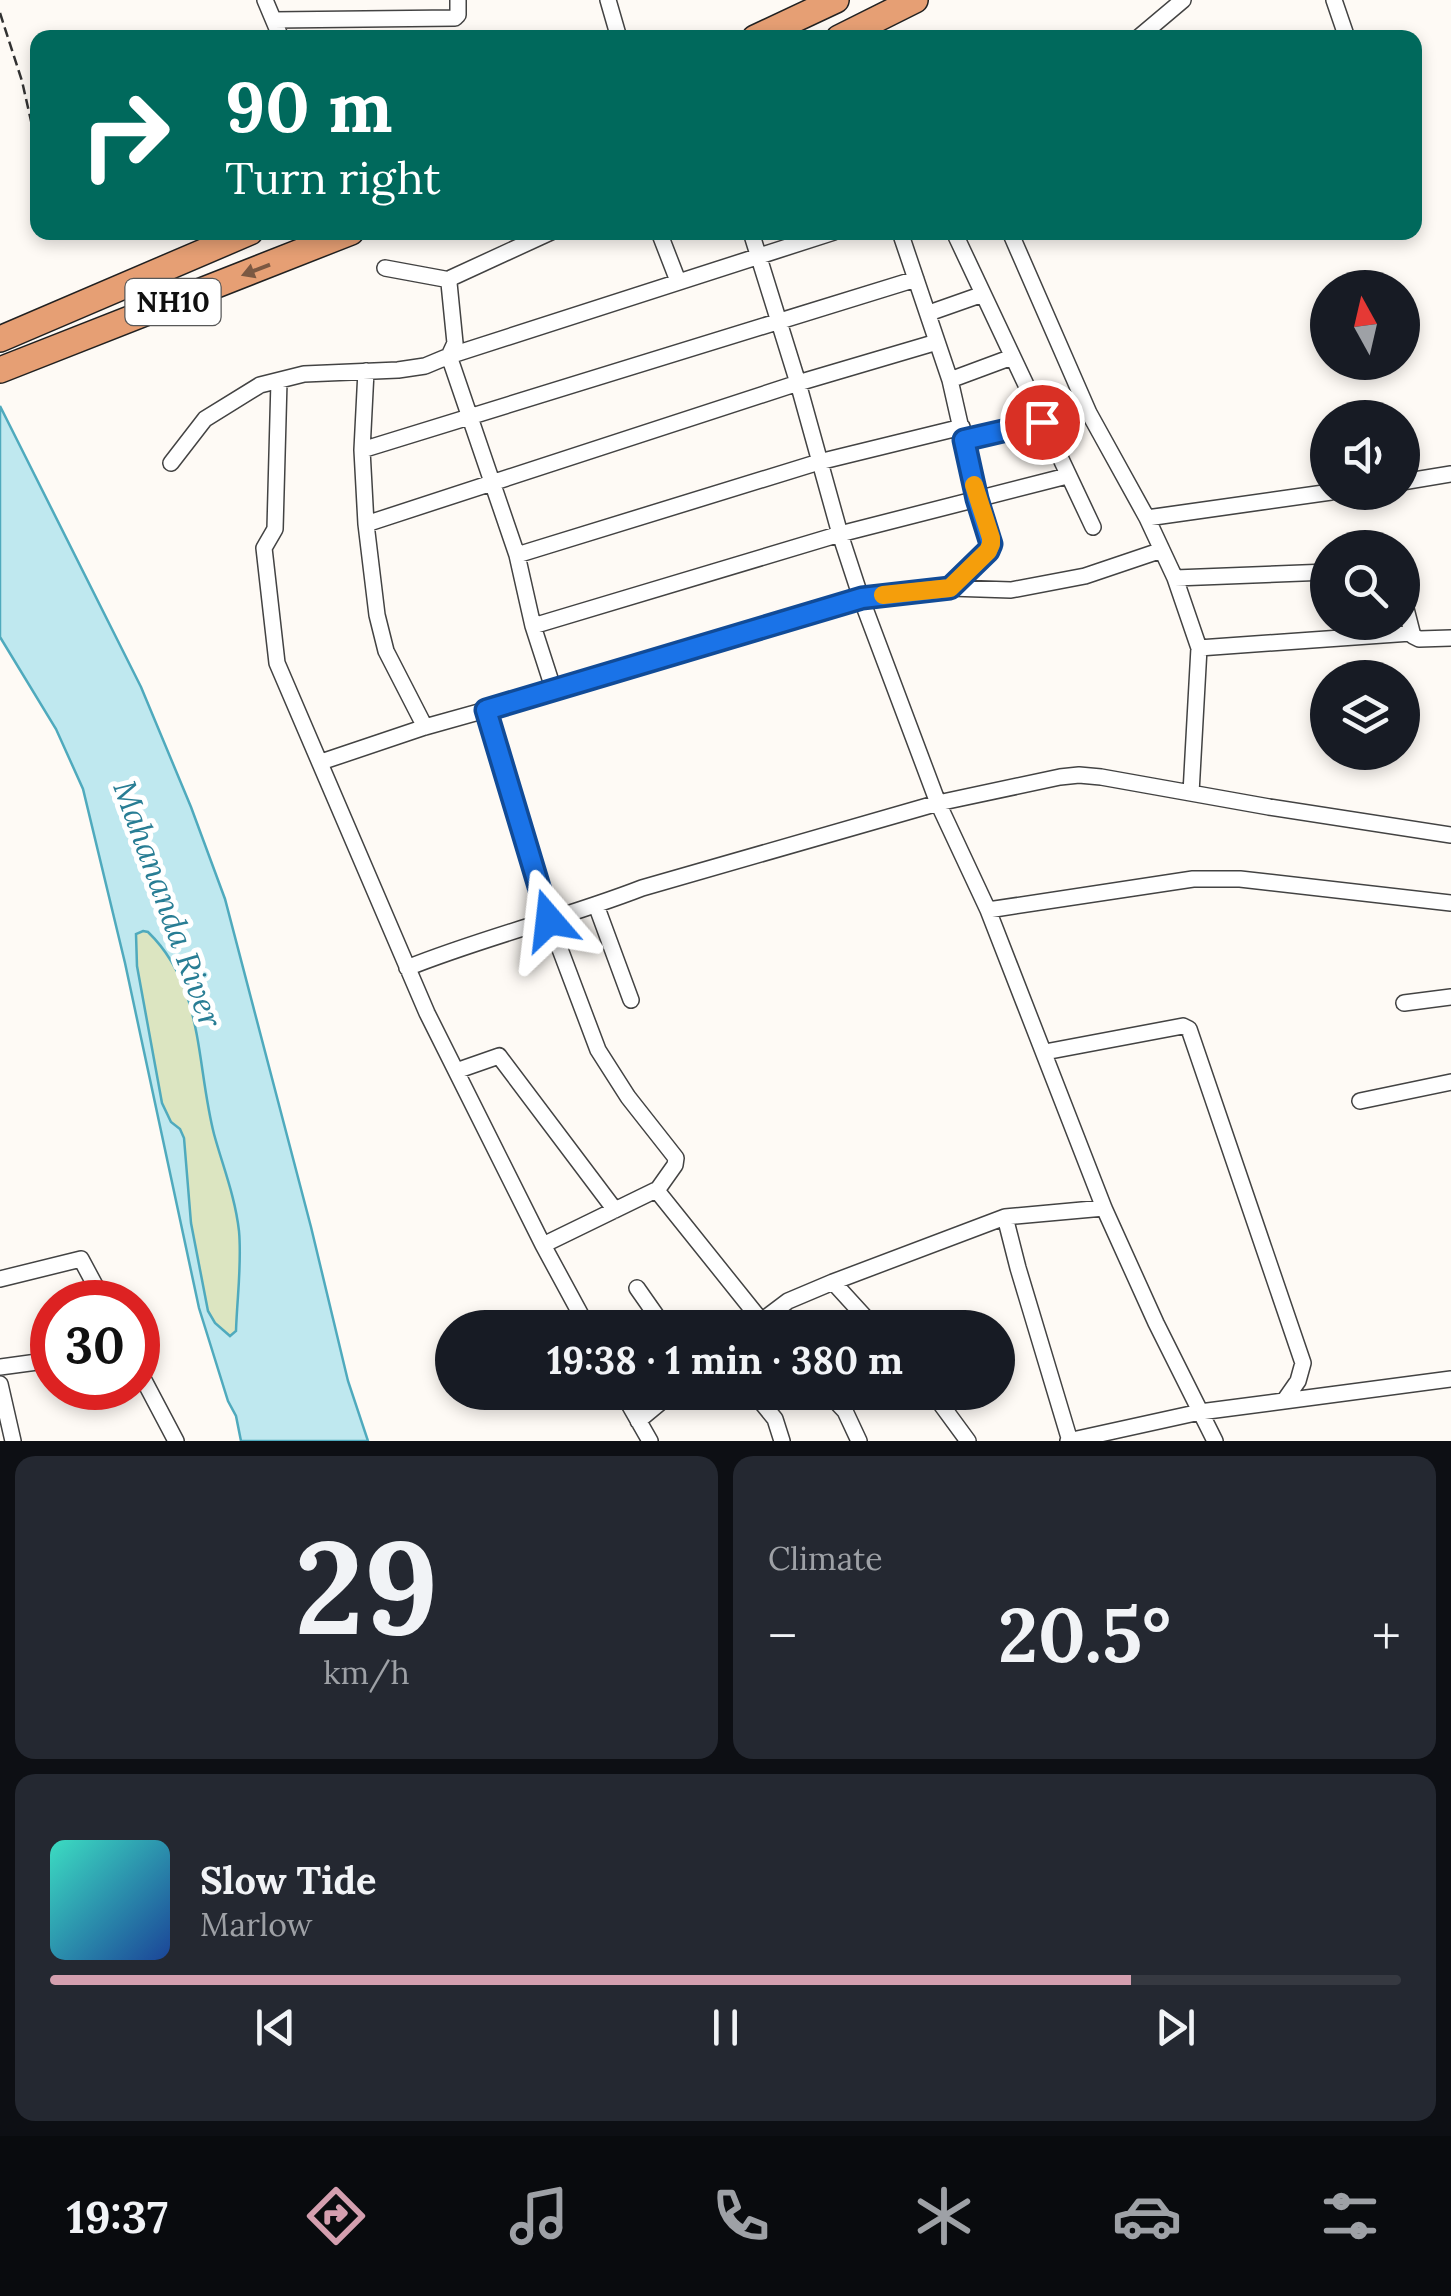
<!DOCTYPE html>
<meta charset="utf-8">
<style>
body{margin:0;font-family:Lora,serif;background:#242831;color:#f1f3f6;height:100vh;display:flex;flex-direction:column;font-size:38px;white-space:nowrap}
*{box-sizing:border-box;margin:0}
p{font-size:32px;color:#9ea1a6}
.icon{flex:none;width:55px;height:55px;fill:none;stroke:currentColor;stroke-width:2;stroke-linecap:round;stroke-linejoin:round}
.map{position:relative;height:1441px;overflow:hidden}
.side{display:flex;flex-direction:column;gap:15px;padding:15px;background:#0d0f14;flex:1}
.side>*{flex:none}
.hud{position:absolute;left:30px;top:30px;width:1392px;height:210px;border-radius:20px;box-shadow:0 5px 15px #0003;background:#00695c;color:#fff;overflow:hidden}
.needle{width:65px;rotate:352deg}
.controls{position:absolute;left:1310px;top:270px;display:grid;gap:20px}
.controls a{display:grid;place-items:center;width:110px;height:110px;border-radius:50%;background:#171b24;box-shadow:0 5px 15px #0003;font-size:50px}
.speed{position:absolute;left:30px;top:1280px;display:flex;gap:20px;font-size:50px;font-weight:700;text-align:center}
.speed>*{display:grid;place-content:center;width:130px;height:130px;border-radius:50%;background:#171b24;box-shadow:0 5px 15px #0003;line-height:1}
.speed .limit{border:15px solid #d22;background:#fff;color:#111}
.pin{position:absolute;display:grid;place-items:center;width:85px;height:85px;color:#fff;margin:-42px;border:5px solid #fff;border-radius:50%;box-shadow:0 2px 10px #0007}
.me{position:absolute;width:110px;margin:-55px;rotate:343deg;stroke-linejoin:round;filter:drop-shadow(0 0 8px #0008)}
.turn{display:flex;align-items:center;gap:35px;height:210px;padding:0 30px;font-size:45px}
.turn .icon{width:130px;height:130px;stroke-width:2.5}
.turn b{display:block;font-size:70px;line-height:85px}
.big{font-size:75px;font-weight:700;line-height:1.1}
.side .widget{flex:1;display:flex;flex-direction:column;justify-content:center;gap:15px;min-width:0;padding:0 35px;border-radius:20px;background:#242831}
.side .dial{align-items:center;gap:0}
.dial b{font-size:130px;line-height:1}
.song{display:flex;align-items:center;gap:30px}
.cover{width:120px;height:120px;border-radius:15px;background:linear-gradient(135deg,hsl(170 70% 55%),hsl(220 70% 35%))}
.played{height:10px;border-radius:5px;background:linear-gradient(90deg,#d49faf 80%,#363941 80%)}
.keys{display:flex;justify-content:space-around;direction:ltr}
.heat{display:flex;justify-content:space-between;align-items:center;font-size:55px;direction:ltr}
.side .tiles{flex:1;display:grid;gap:15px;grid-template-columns:1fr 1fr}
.widget:last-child{grid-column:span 2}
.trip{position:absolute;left:435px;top:1310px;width:580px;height:100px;border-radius:50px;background:#171b24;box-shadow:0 5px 15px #0003;font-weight:700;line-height:100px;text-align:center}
.tabs{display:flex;height:160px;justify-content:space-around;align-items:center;background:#090b0e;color:#9ea1a6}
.tabs .icon{width:70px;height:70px}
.tabs .selected{color:#d49faf}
.tabs b{font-size:45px;color:#f1f3f6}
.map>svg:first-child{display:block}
</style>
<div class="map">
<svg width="1451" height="1441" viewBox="0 0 1451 1441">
<rect width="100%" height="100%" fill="#fefaf5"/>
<!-- green -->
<path fill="#dce5c1" d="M143,931L147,932C204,985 196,1064 214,1134C223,1168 235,1195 239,1231C242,1265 237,1298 236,1332L230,1336L215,1323L208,1311L191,1223L184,1138L171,1122L162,1103L137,966L136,934Z"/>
<!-- water -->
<path fill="#bfe8ef" stroke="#4faabd" stroke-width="2.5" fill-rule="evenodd" d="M0,406L141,687L191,807L225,899L311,1227L348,1381L368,1441H241L236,1416L228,1401L199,1308L125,963L83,789L56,729L0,637ZM143,931L148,932C204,986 196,1064 214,1134C223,1167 235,1196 239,1231C242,1264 237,1298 236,1331L230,1336L215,1323L208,1311L191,1223L184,1138L180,1129L171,1122L162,1103L137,966L136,934Z"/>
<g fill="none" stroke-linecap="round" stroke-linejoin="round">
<!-- minor casing -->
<g stroke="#434343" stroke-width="18">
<path id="minor" d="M265,0L281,38
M608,0L619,38
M1334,0L1347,38
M274,20L455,18L458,15V0
M1138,38L1183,0
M659,232L678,281
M751,232L798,383L840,534L861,598L938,803L988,910L1104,1208L1156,1323L1215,1441
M900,232L950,380L977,499L991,538L990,548L950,588
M954,232L1093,527
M1010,232L1089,413L1147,518L1175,578L1199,648L1191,793
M385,268L450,280
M929,313L983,294
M366,371L362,450L366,524L377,615L386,651L425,727
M950,380L1012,357
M279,381L275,529L264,548L277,663L427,1013L543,1245L588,1328
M964,440L1042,422
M362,450L916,279
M171,463L205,419L260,385L304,374L398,370L425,366L449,356L455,343L449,283L451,278L551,232
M1402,482L1451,474
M1147,518L1331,492
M366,524L798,383L937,342
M517,555L819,462L962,427
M1175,578L1328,572
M1402,593L1413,636L1419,639L1451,638
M533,626L840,534L1067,476
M1199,648L1411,633
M554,691L533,626L517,555L449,356L834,232
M486,710L549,920L598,1050L628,1097L676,1158L675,1165L658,1189V1192L767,1328
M321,762L425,727L554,691L861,598L950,588L1011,590L1085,576L1162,550
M596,905L631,1000
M988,910L1193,879H1240L1451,903
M407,968C484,937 565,918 642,888L938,803L1060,777L1079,775L1101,777L1269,807L1451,835
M1404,1003L1451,997
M1045,1052L1183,1026L1189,1029L1303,1363L1298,1381L1284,1401L1200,1412L1068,1441
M456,1071L499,1056L615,1210
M1360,1101L1451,1082
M1005,1217L1018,1268L1070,1441
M543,1245L658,1189
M0,1279L81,1259L104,1302
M833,1282L875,1328
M637,1288L665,1328
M752,1328L788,1301L833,1282L1005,1217L1104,1208
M939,1328L947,1323
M0,1367L52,1360
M138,1369L176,1441
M0,1384L13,1441
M622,1392L650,1441
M753,1392L775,1419L782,1441
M827,1392L845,1411L859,1441
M932,1392L968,1441
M1284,1401L1451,1379
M638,1421L673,1392"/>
</g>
<!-- trunk casing -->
<g stroke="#212121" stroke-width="28">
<path id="trunk" d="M755,38L836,0
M839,38L915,0
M0,339L250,232
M0,370L351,232"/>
</g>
<!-- path -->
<path stroke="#323232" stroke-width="2.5" stroke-dasharray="10 5" stroke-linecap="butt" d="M0,13L22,81L38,152
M55,232V235"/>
<!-- minor -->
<use href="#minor" stroke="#fff" stroke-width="15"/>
<!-- trunk -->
<use href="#trunk" stroke="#e69f74" stroke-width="25"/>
</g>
<!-- one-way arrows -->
<defs><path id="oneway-solid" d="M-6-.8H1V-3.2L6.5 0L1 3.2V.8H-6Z" transform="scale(2.5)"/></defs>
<use fill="#7b5842" href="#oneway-solid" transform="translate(256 270) rotate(159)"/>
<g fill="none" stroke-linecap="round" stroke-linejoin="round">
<!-- route casing -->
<g stroke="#114b97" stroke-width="25">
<path id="route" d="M549,920L486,710L862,598L950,588L988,551L991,544L977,499L964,440L1042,422"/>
</g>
<!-- route -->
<use href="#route" stroke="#1a73e8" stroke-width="18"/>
<!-- slow -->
<path stroke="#f59e0b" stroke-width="18" d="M883,595L950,588L988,551L991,544V538L974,485"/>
</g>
<g text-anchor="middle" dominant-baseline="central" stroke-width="10" stroke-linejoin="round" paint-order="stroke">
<!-- shield labels -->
<rect fill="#fff" stroke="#585858" stroke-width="2.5" x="125.5" y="279" width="95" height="46" rx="8"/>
<g font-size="28" font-weight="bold" fill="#101010">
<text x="173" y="302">NH10</text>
</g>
<!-- water labels -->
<g font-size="32" font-style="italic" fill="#287d94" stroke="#fff">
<text transform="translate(168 904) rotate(70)">Mahananda River</text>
</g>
</g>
</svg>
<div class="controls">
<a><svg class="needle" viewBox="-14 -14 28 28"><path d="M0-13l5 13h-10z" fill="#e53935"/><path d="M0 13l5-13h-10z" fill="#9ea1a6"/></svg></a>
<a><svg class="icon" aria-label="sound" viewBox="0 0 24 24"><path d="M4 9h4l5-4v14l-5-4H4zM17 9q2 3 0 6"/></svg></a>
<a><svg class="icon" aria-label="search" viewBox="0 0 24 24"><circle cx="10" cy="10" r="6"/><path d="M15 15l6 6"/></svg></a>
<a><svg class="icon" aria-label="layers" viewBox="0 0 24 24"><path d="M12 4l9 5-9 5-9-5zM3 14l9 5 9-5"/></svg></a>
</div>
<div class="speed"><div class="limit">30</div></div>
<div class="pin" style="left:1042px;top:422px;background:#d93025"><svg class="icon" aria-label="arrive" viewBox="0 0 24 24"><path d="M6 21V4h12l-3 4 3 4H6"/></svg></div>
<svg class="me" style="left:549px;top:920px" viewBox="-20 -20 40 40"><path d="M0-17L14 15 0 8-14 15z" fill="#1a73e8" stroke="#fff" stroke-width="4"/></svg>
<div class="trip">19:38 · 1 min · 380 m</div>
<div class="hud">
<div class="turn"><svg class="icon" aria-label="right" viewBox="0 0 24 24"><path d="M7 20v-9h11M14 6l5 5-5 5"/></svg><div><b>90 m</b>Turn right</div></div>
</div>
</div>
<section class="side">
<div class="tiles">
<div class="widget dial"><b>29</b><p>km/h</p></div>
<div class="widget"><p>Climate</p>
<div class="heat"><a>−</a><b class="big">20.5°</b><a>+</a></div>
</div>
<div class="widget">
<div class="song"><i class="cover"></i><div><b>Slow Tide</b><p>Marlow</p></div></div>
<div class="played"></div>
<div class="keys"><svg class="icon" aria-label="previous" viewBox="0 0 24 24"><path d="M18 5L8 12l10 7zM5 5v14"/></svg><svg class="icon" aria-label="pause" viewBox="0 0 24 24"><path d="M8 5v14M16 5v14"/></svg><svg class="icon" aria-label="next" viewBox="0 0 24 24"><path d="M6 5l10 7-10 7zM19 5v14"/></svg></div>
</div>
</div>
</section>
<nav class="tabs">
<b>19:37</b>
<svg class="icon selected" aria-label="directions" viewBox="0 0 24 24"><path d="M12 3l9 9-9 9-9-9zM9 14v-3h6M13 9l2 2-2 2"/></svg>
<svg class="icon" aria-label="music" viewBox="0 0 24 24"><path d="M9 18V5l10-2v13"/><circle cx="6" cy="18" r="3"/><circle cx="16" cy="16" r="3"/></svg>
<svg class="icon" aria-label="phone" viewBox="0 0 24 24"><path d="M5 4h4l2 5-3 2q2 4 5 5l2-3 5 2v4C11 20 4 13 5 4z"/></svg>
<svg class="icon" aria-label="climate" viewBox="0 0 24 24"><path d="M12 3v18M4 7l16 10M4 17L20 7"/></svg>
<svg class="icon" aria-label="car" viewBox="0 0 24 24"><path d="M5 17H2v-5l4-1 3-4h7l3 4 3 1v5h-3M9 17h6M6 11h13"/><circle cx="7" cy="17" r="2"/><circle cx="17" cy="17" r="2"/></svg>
<svg class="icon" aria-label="filters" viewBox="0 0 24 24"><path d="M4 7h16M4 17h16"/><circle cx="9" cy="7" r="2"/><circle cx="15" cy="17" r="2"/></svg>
</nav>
